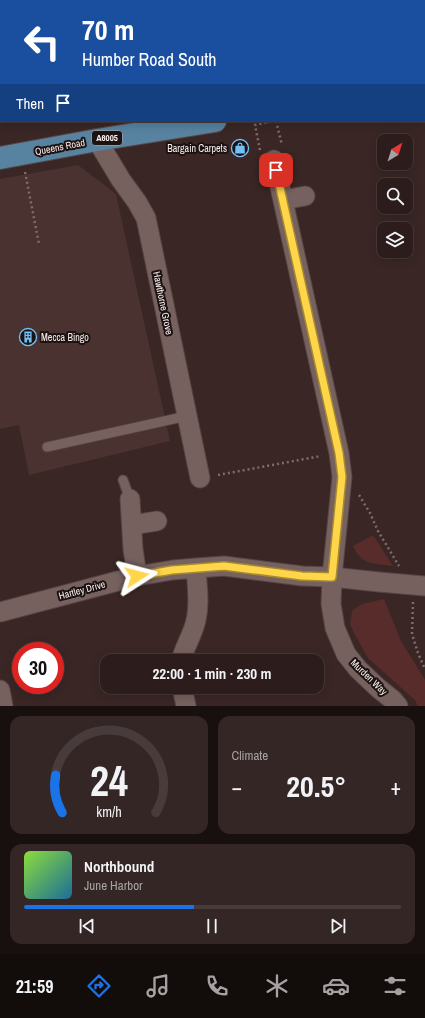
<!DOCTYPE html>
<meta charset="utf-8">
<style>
body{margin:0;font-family:"Archivo Narrow",sans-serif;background:#342625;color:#f1f3f6;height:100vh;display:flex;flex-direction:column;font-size:15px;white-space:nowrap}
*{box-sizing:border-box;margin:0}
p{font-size:13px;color:#a6a2a3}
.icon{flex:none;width:22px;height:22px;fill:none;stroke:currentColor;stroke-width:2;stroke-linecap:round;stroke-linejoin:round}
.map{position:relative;height:706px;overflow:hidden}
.sheet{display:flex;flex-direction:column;gap:10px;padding:10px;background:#18100f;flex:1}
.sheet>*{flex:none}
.banner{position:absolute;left:0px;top:0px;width:425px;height:122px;box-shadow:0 2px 10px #0003,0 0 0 1px #483b3b;background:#1a4fa0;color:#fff;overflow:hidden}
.needle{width:26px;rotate:38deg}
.controls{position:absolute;left:377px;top:134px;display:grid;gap:8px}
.controls a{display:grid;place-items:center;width:36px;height:36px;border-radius:8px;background:#2c1d1c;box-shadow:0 2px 10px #0003,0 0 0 1px #483b3b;font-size:20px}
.speed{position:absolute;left:12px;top:642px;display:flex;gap:8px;font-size:20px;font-weight:700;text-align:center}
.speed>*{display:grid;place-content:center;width:52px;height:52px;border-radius:50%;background:#2c1d1c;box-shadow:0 2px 10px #0003,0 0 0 1px #483b3b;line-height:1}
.speed .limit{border:6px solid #d22;background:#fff;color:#111}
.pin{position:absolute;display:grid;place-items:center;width:34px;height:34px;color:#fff;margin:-17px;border-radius:8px;box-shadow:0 2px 6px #0006}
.me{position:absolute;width:44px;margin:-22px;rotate:81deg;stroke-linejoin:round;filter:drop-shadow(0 0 3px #0008)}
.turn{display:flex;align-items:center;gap:14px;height:84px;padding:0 16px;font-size:18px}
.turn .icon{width:52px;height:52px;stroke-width:2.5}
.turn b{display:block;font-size:28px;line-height:34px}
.then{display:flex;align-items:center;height:38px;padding:0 16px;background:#0003;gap:8px;font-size:15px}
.big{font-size:30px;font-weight:700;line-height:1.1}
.sheet .tile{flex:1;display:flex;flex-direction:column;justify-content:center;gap:6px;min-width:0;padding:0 14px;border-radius:12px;background:#342625}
.sheet .dial{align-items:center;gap:0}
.dial svg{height:104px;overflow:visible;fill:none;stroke:#483b3b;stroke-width:7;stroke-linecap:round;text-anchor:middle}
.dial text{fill:#f1f3f6;stroke:none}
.song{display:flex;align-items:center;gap:12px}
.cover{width:48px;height:48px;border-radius:6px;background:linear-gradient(135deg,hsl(90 70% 55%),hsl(200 70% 35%))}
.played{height:4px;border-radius:2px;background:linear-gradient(90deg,#1a73e8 45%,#483b3b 45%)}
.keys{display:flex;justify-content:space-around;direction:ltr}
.heat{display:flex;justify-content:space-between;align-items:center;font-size:22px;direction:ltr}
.sheet .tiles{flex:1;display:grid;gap:10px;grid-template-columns:1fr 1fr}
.tile:last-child{grid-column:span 2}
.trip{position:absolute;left:100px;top:654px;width:224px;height:40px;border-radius:12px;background:#2c1d1c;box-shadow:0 2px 10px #0003,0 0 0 1px #483b3b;font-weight:700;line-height:40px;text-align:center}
.dock{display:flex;height:64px;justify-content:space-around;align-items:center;background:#120c0b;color:#a6a2a3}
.dock .icon{width:28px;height:28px}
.dock .current{color:#1a73e8}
.dock b{font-size:18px;color:#f1f3f6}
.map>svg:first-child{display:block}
</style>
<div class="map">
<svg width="425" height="706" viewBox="0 0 425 706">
<rect width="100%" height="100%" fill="#3a2725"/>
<!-- built -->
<path fill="#4a3230" d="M258,0H425V62H424V1H259Z
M78,165L116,194L170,441L29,475L19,425L0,429V179Z"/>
<!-- green -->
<path fill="#572c2a" d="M373,535L393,566C375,564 361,565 353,546Z
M384,599L401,641L425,680V706H418L415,700L368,658L355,635L350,624L352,611L362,604Z"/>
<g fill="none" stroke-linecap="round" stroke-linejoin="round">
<!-- service casing -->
<g stroke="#554544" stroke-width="11">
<path id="service" d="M344,0V1
M424,67L425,68
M47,447L187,416
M123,480L130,499"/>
</g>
<!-- minor casing -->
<g stroke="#554544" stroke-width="21">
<path id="minor" d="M114,0V1
M97,140L121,180L137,202L146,218L200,478
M274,160L339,453L342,477L332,577L331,604L335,628L346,654L358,669L378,688L393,700L398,706
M283,200L305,196
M130,499L133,549L137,576
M132,525L157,521
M0,612L137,576L173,570L196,568L224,566L302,576L332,577L379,582L425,586
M181,661C184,647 193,635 196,620C200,603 197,585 196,568
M182,687L186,706
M0,690L3,706"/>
</g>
<!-- tertiary casing -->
<g stroke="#554544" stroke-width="24">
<path id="tertiary" d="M243,0V1"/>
</g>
<!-- primary casing -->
<g stroke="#554544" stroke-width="24">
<path id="primary" d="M424,81H425
M0,158L97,140L215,121"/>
</g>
<!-- path -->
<path stroke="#7e6d6b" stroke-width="2.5" stroke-dasharray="2 3" stroke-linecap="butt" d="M276,121L282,145
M268,122L274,121
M260,150L255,125L268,122V121
M25,172L39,244
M218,475L321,456
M359,495L370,513L378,531L399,566
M413,602L412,634L418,653L425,669"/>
<!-- service -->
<use href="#service" stroke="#77615f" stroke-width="9"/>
<!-- minor -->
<use href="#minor" stroke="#77615f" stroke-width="19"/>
<!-- tertiary -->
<use href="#tertiary" stroke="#77615f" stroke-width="22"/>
<!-- primary -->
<use href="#primary" stroke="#5782a0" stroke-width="22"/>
</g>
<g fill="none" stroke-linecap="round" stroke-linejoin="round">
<!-- route casing -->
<g stroke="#a68a30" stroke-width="10">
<path id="route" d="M137,576L172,570L224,566L302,576L332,577L342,477L339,453L276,170"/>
</g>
<!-- route -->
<use href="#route" stroke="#ffd54a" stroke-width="7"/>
</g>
<!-- icons -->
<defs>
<g id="shop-ring" transform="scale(0.9)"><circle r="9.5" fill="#1b1212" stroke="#71c1f5" stroke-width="1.5"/><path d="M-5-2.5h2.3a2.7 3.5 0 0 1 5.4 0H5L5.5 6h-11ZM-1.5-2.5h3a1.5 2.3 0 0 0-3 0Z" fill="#71c1f5"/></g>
<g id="building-ring" transform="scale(0.9)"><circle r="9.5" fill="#1b1212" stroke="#71c1f5" stroke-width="1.5"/><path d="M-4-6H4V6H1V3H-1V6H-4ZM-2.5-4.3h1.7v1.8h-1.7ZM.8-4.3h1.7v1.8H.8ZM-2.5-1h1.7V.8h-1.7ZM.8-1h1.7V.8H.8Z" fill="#71c1f5"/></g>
</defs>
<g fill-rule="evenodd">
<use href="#shop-ring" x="240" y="148"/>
<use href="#building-ring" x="28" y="337"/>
</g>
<g text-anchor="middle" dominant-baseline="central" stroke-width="4" stroke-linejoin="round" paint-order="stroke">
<!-- shield labels -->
<rect fill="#1b1212" stroke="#b8acab" stroke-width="1" x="92" y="131" width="30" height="14" rx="3"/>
<g font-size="9" font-weight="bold" fill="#fceeed">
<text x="107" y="138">A6005</text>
</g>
<!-- street labels -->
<g font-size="10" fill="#fceeed" stroke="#1b1212">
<text transform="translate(60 147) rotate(-11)">Queens Road</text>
<text transform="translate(163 303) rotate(78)">Hawthorne Grove</text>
<text transform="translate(82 590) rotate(-15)">Hartley Drive</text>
<text transform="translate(369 677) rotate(44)">Murden Way</text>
</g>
<!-- poi labels -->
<g font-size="10" fill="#fceeed" stroke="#1b1212" text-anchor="end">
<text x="227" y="148">Bargain Carpets</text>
<text x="41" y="337" text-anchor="start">Mecca Bingo</text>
</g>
</g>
</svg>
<div class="controls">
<a><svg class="needle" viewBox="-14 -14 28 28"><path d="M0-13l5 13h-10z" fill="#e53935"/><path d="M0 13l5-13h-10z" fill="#a6a2a3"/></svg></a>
<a><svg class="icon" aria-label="search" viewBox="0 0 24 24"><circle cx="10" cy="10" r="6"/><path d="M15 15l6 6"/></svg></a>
<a><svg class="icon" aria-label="layers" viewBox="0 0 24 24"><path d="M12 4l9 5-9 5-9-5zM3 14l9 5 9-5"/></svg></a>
</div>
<div class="speed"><div class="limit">30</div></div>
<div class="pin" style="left:276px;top:170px;background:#d93025"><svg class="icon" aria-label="arrive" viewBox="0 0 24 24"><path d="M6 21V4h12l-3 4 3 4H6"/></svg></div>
<svg class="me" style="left:137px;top:576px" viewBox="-20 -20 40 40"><path d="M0-17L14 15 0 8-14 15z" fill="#ffd54a" stroke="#fff" stroke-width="4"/></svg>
<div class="trip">22:00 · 1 min · 230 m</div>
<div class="banner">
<div class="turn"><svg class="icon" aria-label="left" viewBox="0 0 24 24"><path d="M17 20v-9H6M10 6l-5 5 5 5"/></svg><div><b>70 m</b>Humber Road South</div></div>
<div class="then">Then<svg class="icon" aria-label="arrive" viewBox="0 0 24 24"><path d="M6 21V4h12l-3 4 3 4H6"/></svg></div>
</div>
</div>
<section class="sheet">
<div class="tiles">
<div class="tile dial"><svg viewBox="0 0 100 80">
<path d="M14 69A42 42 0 1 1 86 69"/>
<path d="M14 69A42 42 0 0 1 9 40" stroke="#1a73e8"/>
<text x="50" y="56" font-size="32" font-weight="700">24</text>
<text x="50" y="72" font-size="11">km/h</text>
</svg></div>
<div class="tile"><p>Climate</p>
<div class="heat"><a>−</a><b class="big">20.5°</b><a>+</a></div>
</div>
<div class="tile">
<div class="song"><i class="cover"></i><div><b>Northbound</b><p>June Harbor</p></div></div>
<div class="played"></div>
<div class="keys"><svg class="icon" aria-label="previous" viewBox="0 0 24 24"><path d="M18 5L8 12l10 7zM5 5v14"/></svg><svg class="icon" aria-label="pause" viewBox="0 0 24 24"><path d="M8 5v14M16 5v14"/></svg><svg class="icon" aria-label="next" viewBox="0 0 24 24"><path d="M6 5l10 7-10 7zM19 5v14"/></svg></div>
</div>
</div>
</section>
<nav class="dock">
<b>21:59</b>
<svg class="icon current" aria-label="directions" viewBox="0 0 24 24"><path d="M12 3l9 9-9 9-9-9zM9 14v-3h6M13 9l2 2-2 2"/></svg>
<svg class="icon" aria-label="music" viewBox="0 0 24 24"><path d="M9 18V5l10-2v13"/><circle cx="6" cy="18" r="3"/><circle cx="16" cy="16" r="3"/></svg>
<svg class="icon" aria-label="phone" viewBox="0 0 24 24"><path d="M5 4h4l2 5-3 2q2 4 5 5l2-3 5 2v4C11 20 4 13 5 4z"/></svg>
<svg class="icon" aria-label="climate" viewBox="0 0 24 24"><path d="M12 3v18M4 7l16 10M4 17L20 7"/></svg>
<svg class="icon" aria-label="car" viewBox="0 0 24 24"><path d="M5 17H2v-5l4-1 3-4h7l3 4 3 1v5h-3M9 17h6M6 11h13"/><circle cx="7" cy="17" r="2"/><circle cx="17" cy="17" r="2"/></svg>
<svg class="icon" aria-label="filters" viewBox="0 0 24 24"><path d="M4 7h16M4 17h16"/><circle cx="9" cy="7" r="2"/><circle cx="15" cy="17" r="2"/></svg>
</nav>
